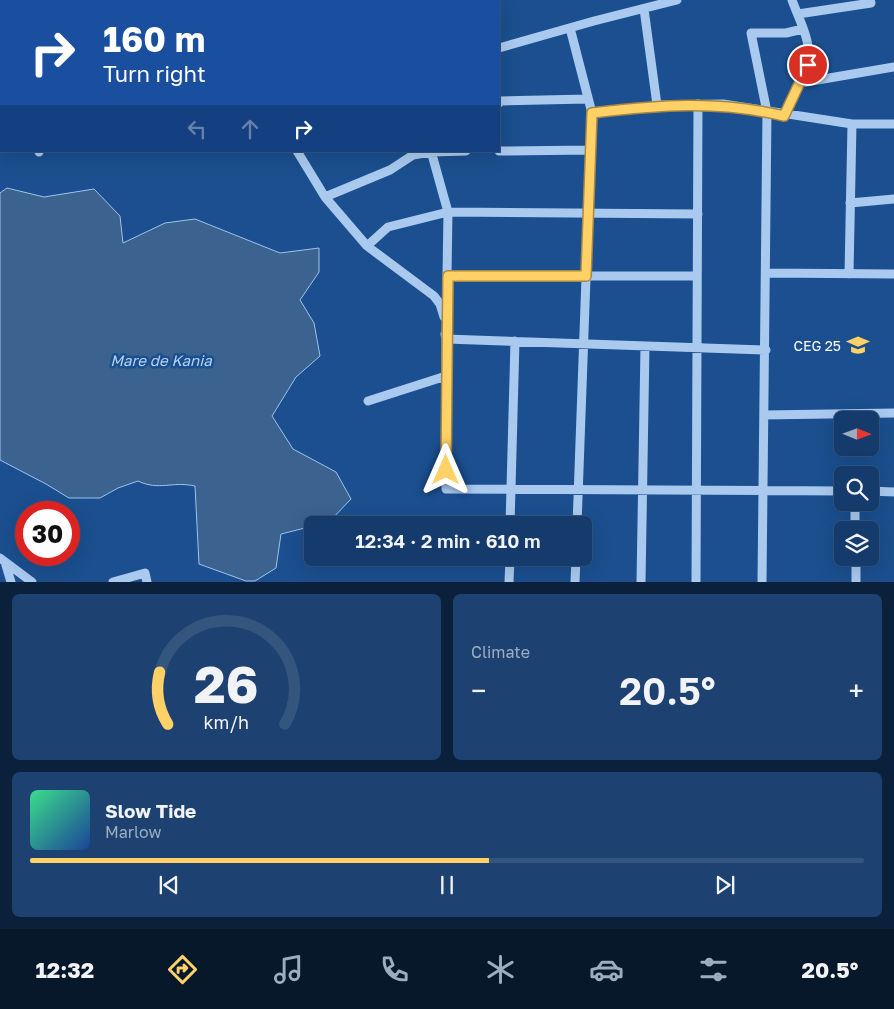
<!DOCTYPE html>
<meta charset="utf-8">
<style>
body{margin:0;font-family:"Golos Text",sans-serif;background:#1d4271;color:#f1f3f6;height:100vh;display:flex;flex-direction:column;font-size:19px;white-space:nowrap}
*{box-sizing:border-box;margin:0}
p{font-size:16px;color:#9dadc1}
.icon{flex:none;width:28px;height:28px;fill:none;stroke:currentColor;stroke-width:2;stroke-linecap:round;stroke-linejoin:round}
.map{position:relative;height:582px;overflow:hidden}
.side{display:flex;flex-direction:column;gap:12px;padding:12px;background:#0b203b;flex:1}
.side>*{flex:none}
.guide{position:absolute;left:0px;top:0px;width:500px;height:152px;box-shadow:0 5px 20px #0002,0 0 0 1px #33557e;background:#1a4fa0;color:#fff;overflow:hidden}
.needle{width:32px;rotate:91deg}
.tools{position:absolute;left:834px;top:411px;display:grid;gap:10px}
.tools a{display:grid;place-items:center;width:45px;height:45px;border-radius:8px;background:#143b6b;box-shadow:0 5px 20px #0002,0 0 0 1px #33557e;font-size:25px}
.speed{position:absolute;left:15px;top:501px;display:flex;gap:10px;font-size:25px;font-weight:700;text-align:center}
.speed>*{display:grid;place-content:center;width:65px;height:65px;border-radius:50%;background:#143b6b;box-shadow:0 5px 20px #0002,0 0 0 1px #33557e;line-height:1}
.speed .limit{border:8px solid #d22;background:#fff;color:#111}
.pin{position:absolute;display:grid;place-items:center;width:42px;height:42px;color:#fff;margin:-21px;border:2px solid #fff;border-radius:50%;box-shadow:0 1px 5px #0007}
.me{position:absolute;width:55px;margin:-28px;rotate:0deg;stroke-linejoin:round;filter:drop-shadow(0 0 4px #0008)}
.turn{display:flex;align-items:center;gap:18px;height:105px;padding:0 20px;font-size:22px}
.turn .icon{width:65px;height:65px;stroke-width:2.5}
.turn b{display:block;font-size:35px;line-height:42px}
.lanes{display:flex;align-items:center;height:48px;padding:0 20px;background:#0003;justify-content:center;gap:25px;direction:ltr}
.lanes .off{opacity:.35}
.big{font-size:38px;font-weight:600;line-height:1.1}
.side .widget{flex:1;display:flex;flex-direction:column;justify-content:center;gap:8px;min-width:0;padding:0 18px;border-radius:8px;background:#1d4271}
.side .dial{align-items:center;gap:0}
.dial svg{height:130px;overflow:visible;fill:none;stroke:#33557e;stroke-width:7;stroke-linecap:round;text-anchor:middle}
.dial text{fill:#f1f3f6;stroke:none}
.song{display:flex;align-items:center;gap:15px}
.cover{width:60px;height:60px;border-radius:8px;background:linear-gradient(135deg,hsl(150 70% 55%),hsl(220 70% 35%))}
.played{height:5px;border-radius:2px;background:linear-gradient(90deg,#ffd166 55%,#33557e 55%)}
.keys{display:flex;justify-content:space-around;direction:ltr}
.heat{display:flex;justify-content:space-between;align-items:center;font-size:28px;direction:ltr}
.side .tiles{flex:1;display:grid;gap:12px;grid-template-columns:1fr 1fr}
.widget:last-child{grid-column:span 2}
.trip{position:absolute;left:304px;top:516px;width:288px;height:50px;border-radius:8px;background:#143b6b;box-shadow:0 5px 20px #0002,0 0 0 1px #33557e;font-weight:600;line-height:50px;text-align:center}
.tabs{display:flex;height:80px;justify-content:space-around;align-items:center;background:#08182b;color:#9dadc1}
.tabs .icon{width:35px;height:35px}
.tabs .selected{color:#ffd166}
.tabs b{font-size:22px;color:#f1f3f6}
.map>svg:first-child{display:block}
</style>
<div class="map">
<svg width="894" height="582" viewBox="0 0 894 582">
<rect width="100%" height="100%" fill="#1b4f8f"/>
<!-- water -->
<path fill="#3c6290" stroke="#9cc4f0" d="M7,188L44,197L94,189L120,216L123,243L165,223L195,219L280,253L319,248V272L300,300L314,323L320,356L296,377L272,416L293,449L336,472L351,499L329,522L281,534L276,568L255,581H246L199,564L195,486C172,481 159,491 138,481L118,488L100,498H69L46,484L0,460V193Z"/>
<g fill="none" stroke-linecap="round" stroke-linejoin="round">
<!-- minor -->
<path stroke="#a9c9ee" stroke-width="9" d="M10,0V1
M63,0V1
M244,0L245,1
M263,1L278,0
M457,1L460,0
M644,9L657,105
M798,14L871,3L870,0
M570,28L592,113L577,525
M499,48L594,21L677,0
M800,83L894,67
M0,87H1
M499,103L500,101L587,99
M592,113L657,105L723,104L852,124H894
M784,116C790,99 801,84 807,67C814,45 799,20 792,0
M297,151L325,197L367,246L388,227L448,212L698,214
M431,151L448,212L446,339V489L842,491
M499,151L590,150
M39,152V151
M325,197L390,170L413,155L431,152L466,151
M850,203L894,199
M367,246L434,296L440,304L444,317
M766,273L894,274
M849,274L852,124
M448,276H697
M445,334L446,339L766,350
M368,401L446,376
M764,415L894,413
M870,491L894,492
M855,502V530
M510,525L515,341
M0,558L32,582
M856,558V582
M5,562L11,582
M113,582L145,573L147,582
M509,582L510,558
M575,582L576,558
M641,582L645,346
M696,582L698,104
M762,582L767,112L751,33H786L803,29"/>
</g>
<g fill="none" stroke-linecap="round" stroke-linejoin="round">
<!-- route casing -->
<g stroke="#a68842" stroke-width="12">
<path id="route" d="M446,470L448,276H586L592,113C660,105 716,100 784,116L808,65"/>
</g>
<!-- route -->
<use href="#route" stroke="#ffd166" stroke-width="9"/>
</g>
<!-- icons -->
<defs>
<g id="school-bare" transform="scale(1.725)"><path d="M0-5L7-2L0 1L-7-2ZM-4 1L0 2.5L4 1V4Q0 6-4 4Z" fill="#ffd166" stroke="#1b4f8f" stroke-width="2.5" paint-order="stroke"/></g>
</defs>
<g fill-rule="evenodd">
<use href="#school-bare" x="858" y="345"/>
</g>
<g text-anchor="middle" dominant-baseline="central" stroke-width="5" stroke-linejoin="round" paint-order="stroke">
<!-- poi labels -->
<g font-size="14" fill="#fff" stroke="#1b4f8f" text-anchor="end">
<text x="841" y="345">CEG 25</text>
</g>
<!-- water labels -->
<g font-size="15" font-style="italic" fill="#b5d3f5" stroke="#1b4f8f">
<text x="161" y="360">Mare de Kania</text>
</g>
</g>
</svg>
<div class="tools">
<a><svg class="needle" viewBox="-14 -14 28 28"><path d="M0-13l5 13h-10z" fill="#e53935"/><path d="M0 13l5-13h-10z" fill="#9dadc1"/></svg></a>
<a><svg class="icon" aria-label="search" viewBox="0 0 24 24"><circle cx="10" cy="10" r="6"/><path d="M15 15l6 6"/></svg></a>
<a><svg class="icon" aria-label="layers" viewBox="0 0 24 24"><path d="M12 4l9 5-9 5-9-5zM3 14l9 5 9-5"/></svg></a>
</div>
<div class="speed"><div class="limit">30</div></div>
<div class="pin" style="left:808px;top:65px;background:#d93025"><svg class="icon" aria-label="arrive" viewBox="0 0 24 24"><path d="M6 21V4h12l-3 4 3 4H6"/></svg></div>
<svg class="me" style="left:446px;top:470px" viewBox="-20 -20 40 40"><path d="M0-17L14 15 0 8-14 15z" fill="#ffd166" stroke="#fff" stroke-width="4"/></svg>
<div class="trip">12:34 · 2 min · 610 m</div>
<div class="guide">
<div class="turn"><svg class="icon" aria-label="right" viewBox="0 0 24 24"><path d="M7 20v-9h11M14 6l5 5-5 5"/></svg><div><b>160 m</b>Turn right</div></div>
<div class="lanes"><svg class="icon off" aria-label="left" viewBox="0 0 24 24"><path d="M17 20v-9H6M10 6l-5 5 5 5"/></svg><svg class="icon off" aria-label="ahead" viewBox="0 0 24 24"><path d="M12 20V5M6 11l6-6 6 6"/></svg><svg class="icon" aria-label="right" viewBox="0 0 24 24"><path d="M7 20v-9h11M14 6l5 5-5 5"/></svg></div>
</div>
</div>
<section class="side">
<div class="tiles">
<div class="widget dial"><svg viewBox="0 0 100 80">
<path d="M14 69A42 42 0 1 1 86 69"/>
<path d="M14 69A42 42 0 0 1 9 37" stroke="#ffd166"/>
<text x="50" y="56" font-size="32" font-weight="700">26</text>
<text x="50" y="72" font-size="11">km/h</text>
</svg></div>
<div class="widget"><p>Climate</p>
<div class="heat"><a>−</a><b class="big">20.5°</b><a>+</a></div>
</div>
<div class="widget">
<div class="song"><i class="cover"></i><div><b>Slow Tide</b><p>Marlow</p></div></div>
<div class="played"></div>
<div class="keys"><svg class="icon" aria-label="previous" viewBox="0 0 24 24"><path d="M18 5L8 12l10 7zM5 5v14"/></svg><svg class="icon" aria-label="pause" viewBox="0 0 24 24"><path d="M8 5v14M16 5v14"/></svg><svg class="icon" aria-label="next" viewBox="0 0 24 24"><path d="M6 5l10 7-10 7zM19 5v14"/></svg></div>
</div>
</div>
</section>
<nav class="tabs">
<b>12:32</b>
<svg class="icon selected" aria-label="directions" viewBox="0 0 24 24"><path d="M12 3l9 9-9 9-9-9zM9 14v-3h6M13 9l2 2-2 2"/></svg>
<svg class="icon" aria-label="music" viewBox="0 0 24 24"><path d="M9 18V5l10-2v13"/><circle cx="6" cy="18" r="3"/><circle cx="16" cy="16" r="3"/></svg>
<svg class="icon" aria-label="phone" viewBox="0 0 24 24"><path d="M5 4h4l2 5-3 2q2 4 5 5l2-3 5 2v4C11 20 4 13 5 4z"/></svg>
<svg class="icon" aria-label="climate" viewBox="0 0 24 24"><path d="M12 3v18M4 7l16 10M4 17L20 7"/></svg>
<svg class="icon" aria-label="car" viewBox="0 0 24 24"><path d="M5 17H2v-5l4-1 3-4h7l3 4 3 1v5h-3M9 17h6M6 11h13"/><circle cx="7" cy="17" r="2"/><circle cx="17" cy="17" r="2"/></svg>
<svg class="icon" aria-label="filters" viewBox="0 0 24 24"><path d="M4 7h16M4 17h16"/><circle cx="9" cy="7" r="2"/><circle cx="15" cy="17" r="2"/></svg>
<b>20.5°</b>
</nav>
